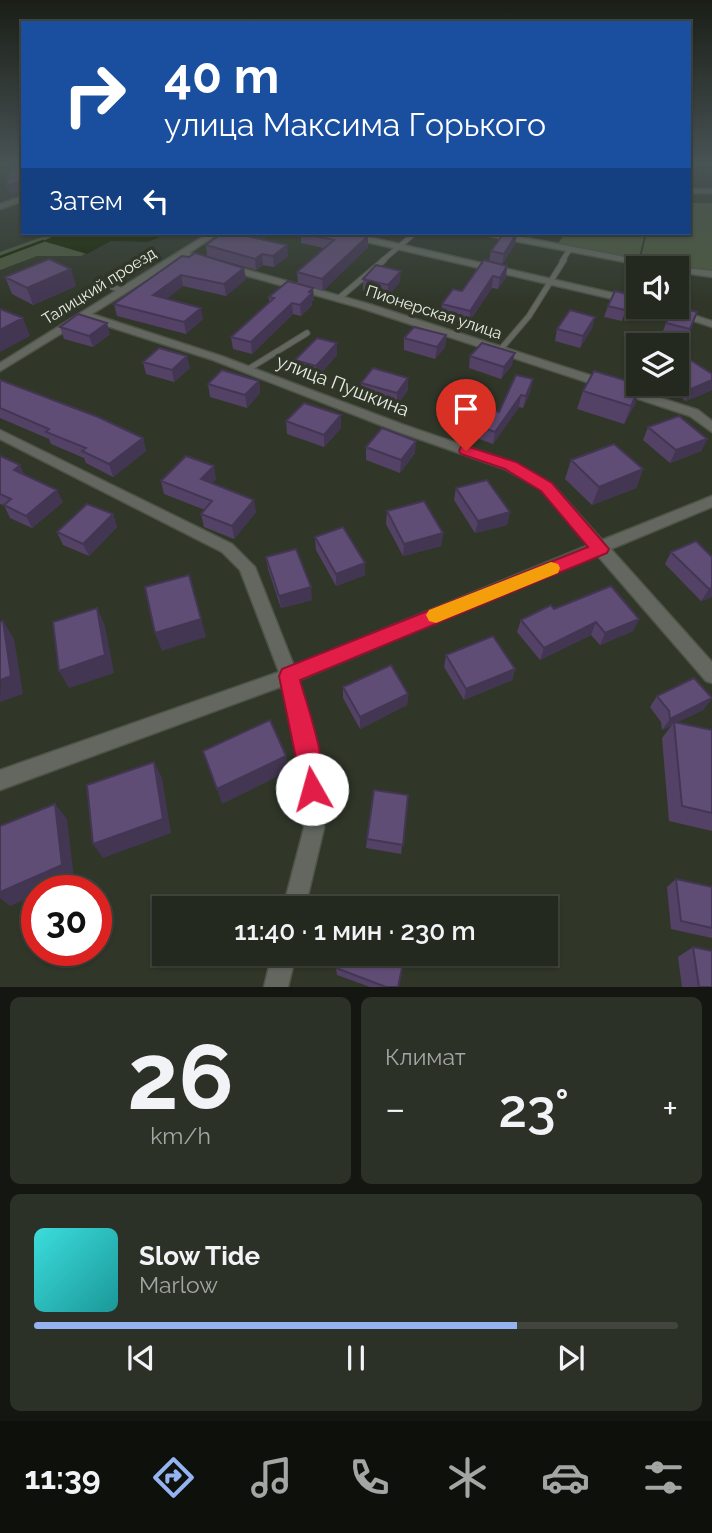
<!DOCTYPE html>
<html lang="ru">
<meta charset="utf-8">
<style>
body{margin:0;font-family:Raleway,sans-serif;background:#2c3128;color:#f1f3f6;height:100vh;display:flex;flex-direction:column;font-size:26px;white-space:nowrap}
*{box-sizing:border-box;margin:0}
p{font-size:23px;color:#a3a6a4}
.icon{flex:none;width:38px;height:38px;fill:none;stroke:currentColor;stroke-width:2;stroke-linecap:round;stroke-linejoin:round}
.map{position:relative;height:987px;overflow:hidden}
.panel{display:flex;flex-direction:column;gap:10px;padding:10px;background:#141711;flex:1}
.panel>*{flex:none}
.banner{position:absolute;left:21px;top:21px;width:670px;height:214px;border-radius:0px;box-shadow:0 2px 5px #0004,0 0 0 2px #41453d;background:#1a4fa0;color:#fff;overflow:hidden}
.controls{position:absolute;left:626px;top:256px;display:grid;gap:14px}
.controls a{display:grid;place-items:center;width:63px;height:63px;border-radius:0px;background:#24291f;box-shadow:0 2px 5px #0004,0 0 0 2px #41453d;font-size:35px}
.speed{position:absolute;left:21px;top:875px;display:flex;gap:14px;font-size:35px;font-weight:700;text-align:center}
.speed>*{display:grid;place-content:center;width:91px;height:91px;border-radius:50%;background:#24291f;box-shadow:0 2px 5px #0004,0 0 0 2px #41453d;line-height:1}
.speed .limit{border:10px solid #d22;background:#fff;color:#111}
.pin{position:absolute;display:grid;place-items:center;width:60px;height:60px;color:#fff;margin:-72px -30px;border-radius:50% 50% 50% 0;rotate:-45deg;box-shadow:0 0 7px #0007}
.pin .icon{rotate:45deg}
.me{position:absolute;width:77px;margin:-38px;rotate:353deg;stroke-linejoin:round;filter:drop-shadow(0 0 5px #0008)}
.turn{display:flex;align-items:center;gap:24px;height:147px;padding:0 28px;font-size:32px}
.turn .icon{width:91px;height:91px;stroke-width:2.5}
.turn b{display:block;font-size:49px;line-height:60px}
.then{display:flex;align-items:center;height:66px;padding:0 28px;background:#0003;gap:14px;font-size:26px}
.big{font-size:52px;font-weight:600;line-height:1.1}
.panel .card{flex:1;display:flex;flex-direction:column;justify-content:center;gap:10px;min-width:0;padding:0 24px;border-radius:10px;background:#2c3128}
.panel .dial{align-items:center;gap:0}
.dial b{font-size:91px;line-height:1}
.song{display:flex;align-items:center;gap:21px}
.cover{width:84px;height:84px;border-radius:10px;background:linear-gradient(135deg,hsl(180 70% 55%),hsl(180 70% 35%))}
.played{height:7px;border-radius:4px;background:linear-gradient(90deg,#95b2f1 75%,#41453d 75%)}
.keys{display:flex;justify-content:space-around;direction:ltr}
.heat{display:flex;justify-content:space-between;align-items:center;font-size:38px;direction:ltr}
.panel .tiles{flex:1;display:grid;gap:10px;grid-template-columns:1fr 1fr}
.card:last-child{grid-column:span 2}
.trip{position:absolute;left:152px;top:896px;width:406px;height:70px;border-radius:0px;background:#24291f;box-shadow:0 2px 5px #0004,0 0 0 2px #41453d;font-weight:600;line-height:70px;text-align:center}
.tabs{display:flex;height:112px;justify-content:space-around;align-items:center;background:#0e100c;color:#a3a6a4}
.tabs .icon{width:49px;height:49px}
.tabs .current{color:#95b2f1}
.tabs b{font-size:32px;color:#f1f3f6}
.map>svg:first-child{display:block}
</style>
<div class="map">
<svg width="712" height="987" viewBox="0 0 712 987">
<rect width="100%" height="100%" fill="#303729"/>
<!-- green -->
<path fill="#4d5a3e" d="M690,203H712V270L640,261L647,233H690Z
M53,233H122L81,256H37L0,270V252Z
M565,233H645L638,261L555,248Z"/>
<!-- water -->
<path fill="#182700" d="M61,233H169L148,242L111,241L87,254L43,241Z"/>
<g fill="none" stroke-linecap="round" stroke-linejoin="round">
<!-- stream -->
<path stroke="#182700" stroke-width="2.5" d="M0,257L43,241"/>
<!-- lane-far1 casing -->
<g stroke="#4d5447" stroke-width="6">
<path id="lane-far1" d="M382,261L415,233
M562,261L570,249"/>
</g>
<!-- lane casing -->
<g stroke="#4d5447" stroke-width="7">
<path id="lane" d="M107,285L123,291
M338,299L384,260
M500,350L529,316L564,260
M247,370L307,333"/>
</g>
<!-- street casing -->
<g stroke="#4d5447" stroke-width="3">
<path id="street" d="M690,189H712V193H690Z
M23,196V201L0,209V204Z
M209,233H219L189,253L210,259V263L183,257L92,314L221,356L404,425L515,463L552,484L602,540L712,496V507L611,549L712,662V683L706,681L597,555L299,680L322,770L324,828L305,908H283L304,828L302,770L283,686L0,790V770L279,672L240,570L222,552L0,439V430L232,544L255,567L294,666L589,545L542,490L505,469L396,431L213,360L85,319L0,371V363Z
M337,233H351L639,299V305L341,236Z
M485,233H501L676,267L712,271V277L677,272V268H656L489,236Z
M226,264L369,304L698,410L712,421V432L690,416L361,308L223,269L221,267Z
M650,306H666L712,321V327Z
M272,954H296L288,987H264Z"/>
</g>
<!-- lane-far1 -->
<use href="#lane-far1" stroke="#636760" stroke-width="4.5"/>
<!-- lane -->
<use href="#lane" stroke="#636760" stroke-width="5"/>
<!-- street -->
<use href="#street" fill="#636760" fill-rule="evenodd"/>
</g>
<!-- wall -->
<path fill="#534265" d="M231,233H271L263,239L288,256L274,267L263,265L256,270L207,256L206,245Z
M301,233H370L369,234L358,233L368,236V247L323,291L298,283L297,272L324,248L301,243Z
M517,233L515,244L502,265L507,266L506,277L498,289L492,288L469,322L441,316L442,304L462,291L489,261L491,251Z
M182,256L246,279L226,296L183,286L166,299L203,319L186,334L117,316L114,304Z
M5,277L76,286L33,305L12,294Z
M363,279L400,282L388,296L363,291Z
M631,295L622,321L604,317L608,306Z
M269,297L314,300L312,301V305L301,316L293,314L252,354L233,349L231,337L269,302Z
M697,312L686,341L662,334L666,323Z
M595,317L592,328L580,348L555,341L557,329Z
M60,327L110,334L93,347L64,339Z
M446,335L445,347L435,359L404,350V338Z
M337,355L317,378L296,373L295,360Z
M470,356L512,365L501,379L469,368Z
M143,362L190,368L174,382L146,374Z
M677,369L712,374V390L686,401L665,387L666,383H677Z
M533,379L530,392L523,408L519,407L493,444L457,431L459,419L499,412Z
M0,380L143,438L146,451L113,477L86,463L84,458L51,444L49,439L0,418Z
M259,381L260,393L247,408L210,397L208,384Z
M361,383L408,390L397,405L361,395Z
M641,385L635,404L624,424L577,409L583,391Z
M286,421L341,428L324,447L287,434Z
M648,427L707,439L701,451L670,463L643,440Z
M366,447L415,453L400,473L366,460Z
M0,456L63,502L32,528L10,518L4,505L0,504Z
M571,460L643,469L636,488L592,505L565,479Z
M216,479L212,483L256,512L234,539L204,527L201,514L205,510L164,494L161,481Z
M456,488L510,512L507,525L475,533L454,500Z
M387,511L443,533L441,546L403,556L386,524Z
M113,514L117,527L89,556L63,545L57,532Z
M315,537L365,575L336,586L316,550Z
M671,552L712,557V597L701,601L665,564Z
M266,557L312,600L281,608L268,569Z
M554,609L639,619L633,631L600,645L591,635L540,660L517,632L521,620Z
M446,655L515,669L512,680L464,700L444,667Z
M343,687L408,694L407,705L360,729L343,698Z
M657,696L712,698L703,710L677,722L712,730V831L669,821L662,738L672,725L662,730L661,722L650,707Z
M408,795L401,854L366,848L367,839Z
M676,879L712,887V938L671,929L667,887Z
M693,947L712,987H682L678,957Z
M336,968L398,987H370L337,975Z"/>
<!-- shaded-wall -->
<path fill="#433653" d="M23,181V192L10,196L6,186Z
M256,233H271L252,248L251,237Z
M517,233L515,244L502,265L504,254Z
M368,236V247L323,291L322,279Z
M287,245L288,256L274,267L273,256Z
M262,254L263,265L256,270L255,259Z
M507,266L506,277L498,289L500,278Z
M244,268L246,279L226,296L224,284Z
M71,269L76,286L33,305L27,288Z
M401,271L400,282L388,296V285Z
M181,275L183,286L156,307L153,295Z
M493,276L492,288L469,322L470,311Z
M313,288L314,300L312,301V305L301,316L300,305Z
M292,303L293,314L252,354L251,342Z
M201,308L203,319L186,334L184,322Z
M595,317L592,328L580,348L583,336Z
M23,318L30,336L0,352V330Z
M107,323L110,334L93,347L89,336Z
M446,335L445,347L435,359L437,347Z
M337,343V355L317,378L316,366Z
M515,353L512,365L501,379L504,367Z
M187,356L190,368L174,382L172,370Z
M408,378V390L397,405V393Z
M533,379L530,392L523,408L526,396Z
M712,380V390L686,401L691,389Z
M259,381L260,393L247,408L245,395Z
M641,385L635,404L624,424L631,406Z
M521,395L519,407L493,444L495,432Z
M341,415V428L324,447V435Z
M143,438L146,451L113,477L109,464Z
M707,439L701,451L670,463L676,450Z
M416,441L415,453L400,473L401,460Z
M20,465L26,478L14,470Z
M214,466L216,479L204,492L201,479Z
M643,469L636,488L592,505L599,487Z
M57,490L63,502L32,528L26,516Z
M254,500L256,512L234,539L232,526Z
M510,512L507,525L475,533L478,521Z
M113,514L117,527L89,556L83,544Z
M443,533L441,546L403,556L404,544Z
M365,563V575L336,586V574Z
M311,587L312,600L281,608L279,596Z
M712,588V597L701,601L709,589Z
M194,593L206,637L162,651L155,633Z
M97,608L105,626L114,673L69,688L59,671Z
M639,619L633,631L600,645L605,633Z
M3,621L14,639L23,694L0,702Z
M596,622L591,635L540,660L544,648Z
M515,669L512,680L464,700L466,689Z
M408,694L407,705L360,729V717Z
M712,698L703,710L674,724V722L672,725L662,730L670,719Z
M286,756L289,771L222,804L217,789Z
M154,762L162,778L171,833L103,858L93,844Z
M55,804L67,819L74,878L45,891H37V894L10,906L0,898V892Z"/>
<!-- building -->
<path fill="#604d76" stroke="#433653" stroke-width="2" d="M10,165H23V181L6,186Z
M222,233H256L251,237L287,245L273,256L262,254L255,259L206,245Z
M301,233H357L368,236L322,279L297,272L334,240Z
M504,233H517L504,254L491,251Z
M195,253L244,268L224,284L181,275L153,295L201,308L184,322L114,304L182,256L189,257Z
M49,259L71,269L27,288L5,277Z
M484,260L507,266L500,278L493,276L470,311L442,304L453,289L462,291Z
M376,265L401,271L388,285L363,279Z
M288,281L313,288L309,292L312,293L300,305L292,303L251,342L231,337L274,298L269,297Z
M615,291L631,295L625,310L608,306Z
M673,306L697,312L690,329L666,323Z
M0,309L23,318L0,330Z
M570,310L595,317L583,336L557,329Z
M78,314L107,323L89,336L60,327Z
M414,327L446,335L437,347L404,338Z
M317,338L337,343L316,366L295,360Z
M482,343L515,353L504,367L470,356Z
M159,348L187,356L172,370L143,362Z
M689,359L712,374V380L691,389L677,380V369Z
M373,368L408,378L397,393L361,383Z
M222,370L259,381L245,395L208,384Z
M594,371L641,385L631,406L583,391Z
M516,375L533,379L526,396L521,395L495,432L459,419L472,402L499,412Z
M0,380L98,417L143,438L109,464L82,451L86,448L46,432L49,429L0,408Z
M304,403L341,415L324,435L286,421Z
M679,416L707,439L676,450L648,427Z
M382,428L416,441L401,460L366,447Z
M614,444L643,469L599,487L571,460Z
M0,456L20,465L14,470L57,490L26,516L4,505L11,499L0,494Z
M186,456L214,466L201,479L254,500L232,526L201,514L212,501L161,481Z
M487,480L510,512L478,521L456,488Z
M424,501L443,533L404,544L387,511Z
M87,504L113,514L83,544L57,532Z
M343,527L365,563L336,574L315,537Z
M696,541L712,557V588L709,589L671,552Z
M296,549L311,587L279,596L266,557Z
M189,575L201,619L155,633L145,587Z
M611,586L639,619L605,633L596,622L544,648L521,620L551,605L554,609Z
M97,608L105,655L59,671L53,622Z
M3,621L11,676L0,680V622Z
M493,636L515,669L466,689L446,655Z
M391,665L408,694L360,717L343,687Z
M694,678L712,698L670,719L669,711L657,696Z
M270,720L286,756L217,789L203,751Z
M674,722L712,730V813L682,806Z
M154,762L163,819L93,844L87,785Z
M374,790L408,795L403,845L367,839Z
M55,804L62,865L0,892V826Z
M676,879L712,887V928L681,921Z
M693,947L712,951V987H699Z
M341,954H405L398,987H386L336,968Z"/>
<!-- sky -->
<linearGradient id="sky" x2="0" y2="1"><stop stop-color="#1a1e17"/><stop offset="0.54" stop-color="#485354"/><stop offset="1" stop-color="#485354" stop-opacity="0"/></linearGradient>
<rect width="712" height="303" fill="url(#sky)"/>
<!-- route -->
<path fill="#e11d48" stroke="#92132f" stroke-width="2" d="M466,446L516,462L552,483L609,549L607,553L300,680C308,709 331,771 320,797L312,801L304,797L279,676L282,669L588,547L541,491L505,469L461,454L459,451L461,447Z"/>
<!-- slow -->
<path fill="#f59e0b" d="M551,562L558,564L560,568L558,573L436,623L429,621L426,615L429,610Z"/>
<g text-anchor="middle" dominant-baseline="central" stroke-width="7" stroke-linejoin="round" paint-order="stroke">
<!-- far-street labels -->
<g font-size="16" fill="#e8ece3" stroke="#303729">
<text transform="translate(99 286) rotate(-32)">Талицкий проезд</text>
<text transform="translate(434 312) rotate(18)">Пионерская улица</text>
</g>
<!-- street labels -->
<g font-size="19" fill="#e8ece3" stroke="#303729">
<text transform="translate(343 385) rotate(21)">улица Пушкина</text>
</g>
</g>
</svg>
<div class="controls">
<a><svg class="icon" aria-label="sound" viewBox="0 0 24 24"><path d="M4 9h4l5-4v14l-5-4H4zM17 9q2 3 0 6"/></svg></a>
<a><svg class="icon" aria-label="layers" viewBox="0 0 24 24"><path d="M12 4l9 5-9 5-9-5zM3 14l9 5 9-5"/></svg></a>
</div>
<div class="speed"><div class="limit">30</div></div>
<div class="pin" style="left:466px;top:451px;background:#d93025"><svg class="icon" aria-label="arrive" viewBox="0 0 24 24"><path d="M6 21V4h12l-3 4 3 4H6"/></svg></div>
<svg class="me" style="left:312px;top:789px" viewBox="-20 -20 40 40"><circle r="19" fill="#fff"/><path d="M0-13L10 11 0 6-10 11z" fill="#e11d48"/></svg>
<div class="trip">11:40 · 1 мин · 230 m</div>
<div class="banner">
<div class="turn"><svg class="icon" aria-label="right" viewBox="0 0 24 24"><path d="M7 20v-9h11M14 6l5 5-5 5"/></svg><div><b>40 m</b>улица Максима Горького</div></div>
<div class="then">Затем<svg class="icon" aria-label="left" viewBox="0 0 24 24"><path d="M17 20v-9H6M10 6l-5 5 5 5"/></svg></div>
</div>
</div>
<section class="panel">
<div class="tiles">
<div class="card dial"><b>26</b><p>km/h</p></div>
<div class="card"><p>Климат</p>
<div class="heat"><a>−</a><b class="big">23°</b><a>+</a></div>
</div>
<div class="card">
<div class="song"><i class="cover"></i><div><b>Slow Tide</b><p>Marlow</p></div></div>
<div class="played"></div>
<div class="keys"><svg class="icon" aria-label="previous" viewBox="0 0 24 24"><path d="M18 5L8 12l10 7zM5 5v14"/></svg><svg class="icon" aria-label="pause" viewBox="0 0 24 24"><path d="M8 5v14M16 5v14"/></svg><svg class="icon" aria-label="next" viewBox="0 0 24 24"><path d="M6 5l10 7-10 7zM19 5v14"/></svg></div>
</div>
</div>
</section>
<nav class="tabs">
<b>11:39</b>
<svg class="icon current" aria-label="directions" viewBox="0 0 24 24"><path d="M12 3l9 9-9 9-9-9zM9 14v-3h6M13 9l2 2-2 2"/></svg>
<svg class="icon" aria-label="music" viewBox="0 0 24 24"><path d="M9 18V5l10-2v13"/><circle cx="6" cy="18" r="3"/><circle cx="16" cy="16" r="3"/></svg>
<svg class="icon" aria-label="phone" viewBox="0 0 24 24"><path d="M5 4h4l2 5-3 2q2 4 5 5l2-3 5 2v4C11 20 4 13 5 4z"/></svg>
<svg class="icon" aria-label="climate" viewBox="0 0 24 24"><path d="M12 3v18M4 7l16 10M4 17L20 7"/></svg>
<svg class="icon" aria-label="car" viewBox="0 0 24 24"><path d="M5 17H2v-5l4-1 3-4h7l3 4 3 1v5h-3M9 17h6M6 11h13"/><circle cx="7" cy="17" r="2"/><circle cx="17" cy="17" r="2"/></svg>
<svg class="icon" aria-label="filters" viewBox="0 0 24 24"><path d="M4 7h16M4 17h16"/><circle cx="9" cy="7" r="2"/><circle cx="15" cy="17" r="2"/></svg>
</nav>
